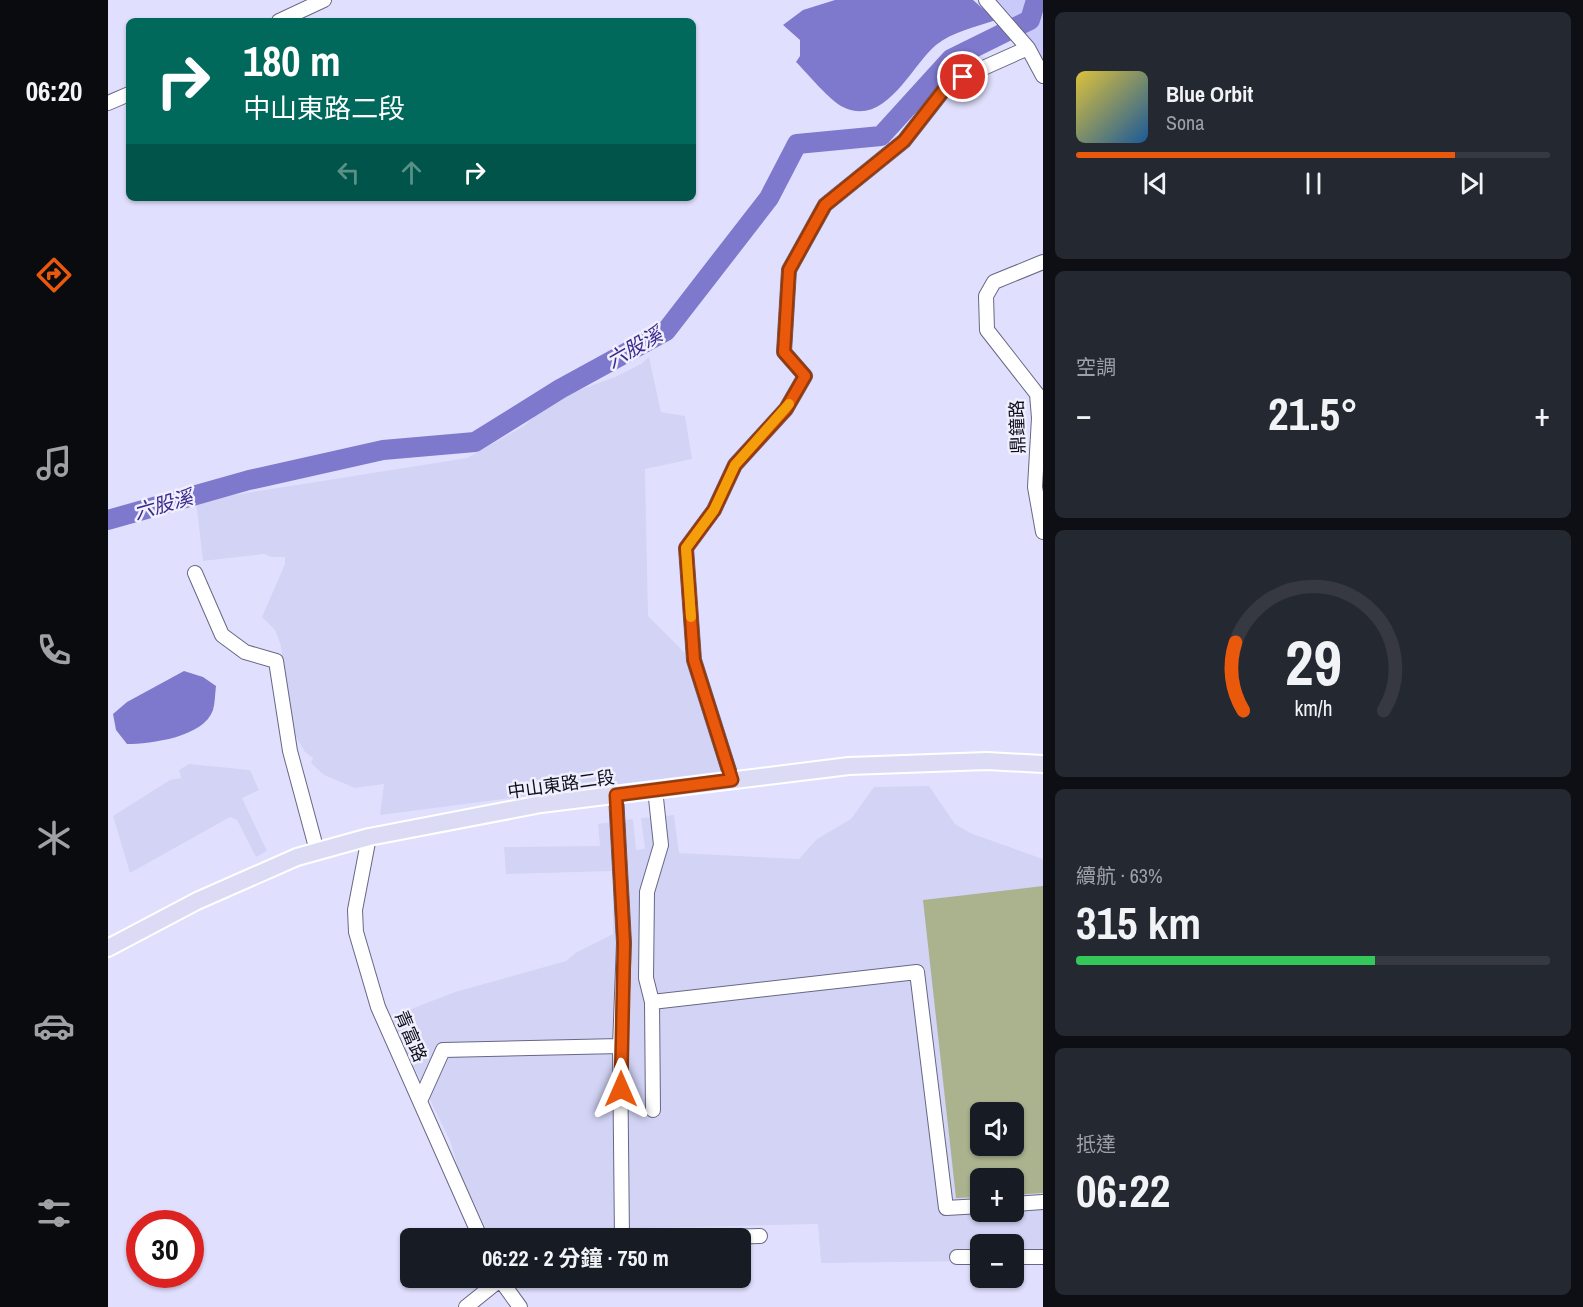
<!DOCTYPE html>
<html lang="zh-TW">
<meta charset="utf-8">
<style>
body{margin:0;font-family:"Archivo Narrow","Noto Sans TC",sans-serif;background:#242831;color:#f1f3f6;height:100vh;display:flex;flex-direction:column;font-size:22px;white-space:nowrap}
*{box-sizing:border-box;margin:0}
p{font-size:20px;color:#9ea1a6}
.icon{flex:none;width:33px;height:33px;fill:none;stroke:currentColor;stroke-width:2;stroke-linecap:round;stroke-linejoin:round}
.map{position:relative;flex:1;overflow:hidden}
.sheet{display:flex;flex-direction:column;gap:12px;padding:12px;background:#0d0f14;width:540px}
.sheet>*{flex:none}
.guide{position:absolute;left:18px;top:18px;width:570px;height:183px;border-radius:9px;box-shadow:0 2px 4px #0004;background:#00695c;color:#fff;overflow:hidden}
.controls{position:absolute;left:862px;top:1102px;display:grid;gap:12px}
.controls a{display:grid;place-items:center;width:54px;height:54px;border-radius:9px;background:#171b24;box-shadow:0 2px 4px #0004;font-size:30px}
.speed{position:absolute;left:18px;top:1210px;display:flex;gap:12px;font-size:30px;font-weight:700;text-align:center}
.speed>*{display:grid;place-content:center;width:78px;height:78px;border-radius:50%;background:#171b24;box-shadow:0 2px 4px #0004;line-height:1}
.speed .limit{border:9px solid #d22;background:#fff;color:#111}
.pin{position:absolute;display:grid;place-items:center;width:51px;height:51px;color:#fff;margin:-26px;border:3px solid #fff;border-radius:50%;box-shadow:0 2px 6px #0007}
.me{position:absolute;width:66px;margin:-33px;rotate:0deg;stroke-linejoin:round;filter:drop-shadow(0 0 4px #0008)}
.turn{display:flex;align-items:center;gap:21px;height:126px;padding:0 18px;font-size:27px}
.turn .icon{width:78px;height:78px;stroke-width:2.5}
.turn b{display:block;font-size:42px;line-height:51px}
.lanes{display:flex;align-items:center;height:57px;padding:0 18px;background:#0003;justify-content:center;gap:30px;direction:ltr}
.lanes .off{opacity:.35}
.big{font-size:45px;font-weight:700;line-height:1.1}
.sheet .tile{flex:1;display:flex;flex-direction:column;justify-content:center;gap:9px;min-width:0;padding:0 21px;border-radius:9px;background:#242831}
.sheet .dial{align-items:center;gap:0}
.dial svg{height:156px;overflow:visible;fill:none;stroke:#363941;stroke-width:7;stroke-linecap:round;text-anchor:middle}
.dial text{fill:#f1f3f6;stroke:none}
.song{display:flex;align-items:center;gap:18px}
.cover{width:72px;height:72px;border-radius:9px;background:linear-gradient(135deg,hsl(50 70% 55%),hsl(210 70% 35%))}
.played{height:6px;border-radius:3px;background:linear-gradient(90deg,#ea580c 80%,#363941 80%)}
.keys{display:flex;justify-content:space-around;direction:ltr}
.heat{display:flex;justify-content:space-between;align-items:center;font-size:33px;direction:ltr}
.charge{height:9px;border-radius:4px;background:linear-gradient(90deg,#34c759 63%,#363941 0)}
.trip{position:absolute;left:292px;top:1228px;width:351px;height:60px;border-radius:9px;background:#171b24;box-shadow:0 2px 4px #0004;font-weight:700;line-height:60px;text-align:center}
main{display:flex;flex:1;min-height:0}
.menu{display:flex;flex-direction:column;width:108px;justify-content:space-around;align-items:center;background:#090b0e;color:#9ea1a6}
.menu .icon{width:42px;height:42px}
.menu .on{color:#ea580c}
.menu b{font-size:27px;color:#f1f3f6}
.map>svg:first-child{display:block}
</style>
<main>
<nav class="menu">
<b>06:20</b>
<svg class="icon on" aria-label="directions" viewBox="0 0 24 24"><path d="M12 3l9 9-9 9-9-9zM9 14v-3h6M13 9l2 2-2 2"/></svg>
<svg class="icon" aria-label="music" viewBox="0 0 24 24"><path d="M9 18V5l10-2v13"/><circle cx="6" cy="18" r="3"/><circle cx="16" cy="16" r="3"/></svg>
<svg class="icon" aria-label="phone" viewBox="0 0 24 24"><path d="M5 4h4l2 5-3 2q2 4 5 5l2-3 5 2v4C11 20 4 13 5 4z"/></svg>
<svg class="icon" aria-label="climate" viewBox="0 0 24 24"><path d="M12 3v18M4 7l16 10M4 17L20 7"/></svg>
<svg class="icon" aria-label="car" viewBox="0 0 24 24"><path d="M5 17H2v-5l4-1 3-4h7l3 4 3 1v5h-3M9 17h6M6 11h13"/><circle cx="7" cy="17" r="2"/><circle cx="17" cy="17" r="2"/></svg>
<svg class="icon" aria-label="filters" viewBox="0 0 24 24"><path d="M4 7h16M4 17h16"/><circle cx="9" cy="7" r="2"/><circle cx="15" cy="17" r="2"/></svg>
</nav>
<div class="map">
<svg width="935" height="1307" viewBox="0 0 935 1307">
<rect width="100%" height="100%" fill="#e0e0fe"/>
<!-- built -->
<path fill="#d3d3f6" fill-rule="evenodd" d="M541,357L553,412L577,416L584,459L537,469L540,616L579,655L614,771L272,815L276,784L247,788L216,775L203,763L205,758L197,752L187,735H182L173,646L167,630L154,617L177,564V557H163L156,554L95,561L88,501L359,458L416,426L443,400L507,377L533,364Z
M81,764L142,770L151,790L134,798L159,851L148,857L129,820L122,817L22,873L5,816L62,780L73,778L71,770Z
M821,786L847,824L862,833L935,859V1260H906V1245H873V1261L713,1263L710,1224L442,1230L427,1239H383L351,1171L342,1141L290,1034L285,1016L347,992L458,961L469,952L505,934V871L398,874L396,847L492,846L490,824L525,819L528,850L537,849L533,818L566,815L571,853L691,859L709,839L743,819L766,787ZM873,1113H906V1146H873ZM873,1179H906V1212H873Z"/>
<!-- green -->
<path fill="#cacafa" d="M884,0H935V60L926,45Z"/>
<!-- water -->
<path fill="#7e79cd" d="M727,0H865L888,20C868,27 844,32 828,45C803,66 777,128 735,107C723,102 698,72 688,62L692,56V40L675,25L695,10Z
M76,671L95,677L108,686C107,694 107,703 105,710C96,737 43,744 19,744L8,730L5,714L19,702Z"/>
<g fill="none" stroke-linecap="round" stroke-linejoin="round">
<!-- river -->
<path stroke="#7e79cd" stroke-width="20" d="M0,520L141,480L275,450L367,442L452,389L558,331L661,198L689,144L773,136L843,59L922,20L928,0"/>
</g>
<!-- building -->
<path fill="#abb28e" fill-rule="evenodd" d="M935,886V1193L906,1195V1179H873V1197L848,1198L815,900ZM873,1113H906V1146H873Z"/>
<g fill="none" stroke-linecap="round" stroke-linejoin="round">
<!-- minor casing -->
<g stroke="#676786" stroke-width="16">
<path id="minor" d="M878,0L920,48L935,76
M171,21L216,0
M0,103L21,94
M935,262L886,282L878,296L879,330L929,394L931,418L927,487L935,532
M87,573L114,635L137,652L168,661L182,751L209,851
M624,780L586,660L578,548L606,510L627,465L678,409L697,376L676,352L681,270L717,205L796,141L835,91L855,77L920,48
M547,789L553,845L539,892L538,978L544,1002L809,972L838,1208L873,1206
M508,795L516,943L512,1046L514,1239
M261,837L247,910L248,932L270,1007L373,1239
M544,1002L545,1110
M312,1101L335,1050L512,1046
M906,1204L935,1202
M440,1239H464
M542,1239L652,1236
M849,1257H873
M906,1257H935
M391,1278L412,1307
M358,1307L394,1278"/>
</g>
<!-- major casing -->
<g stroke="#fff" stroke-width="20">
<path id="major" d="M0,948L89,901L189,857L261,837L433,804L741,766L879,761L935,764"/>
</g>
<!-- minor -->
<use href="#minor" stroke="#fff" stroke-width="14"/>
<!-- major -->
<use href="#major" stroke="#dbdbf6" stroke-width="16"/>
</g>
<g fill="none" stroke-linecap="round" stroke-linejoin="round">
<!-- route casing -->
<g stroke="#983908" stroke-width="15">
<path id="route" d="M513,1089L516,943L508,795L624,780L586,660L578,548L606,510L627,465L678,409L697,376L676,352L681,270L717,205L796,141L835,91L855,77"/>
</g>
<!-- route -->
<use href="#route" stroke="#ea580c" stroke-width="10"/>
<!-- slow -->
<path stroke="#f59e0b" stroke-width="10" d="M583,617L578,548L606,510L627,465L681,404"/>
</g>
<g text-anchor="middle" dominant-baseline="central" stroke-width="5" stroke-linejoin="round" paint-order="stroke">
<!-- street labels -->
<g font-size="18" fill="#0e0e1a" stroke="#efeffe">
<text transform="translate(909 427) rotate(-92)">鼎鐘路</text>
<text transform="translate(453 784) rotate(-8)">中山東路二段</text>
<text transform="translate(303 1036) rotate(67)">青富路</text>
</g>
<!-- water labels -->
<g font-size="20" font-style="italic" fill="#3c288b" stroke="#efeffe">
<text transform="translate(526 347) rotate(-30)">六股溪</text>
<text transform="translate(55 504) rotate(-16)">六股溪</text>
</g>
</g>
</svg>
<div class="controls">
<a><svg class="icon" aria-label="sound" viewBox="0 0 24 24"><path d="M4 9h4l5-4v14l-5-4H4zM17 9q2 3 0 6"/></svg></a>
<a>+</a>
<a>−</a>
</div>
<div class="speed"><div class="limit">30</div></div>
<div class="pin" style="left:855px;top:77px;background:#d93025"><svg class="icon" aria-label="arrive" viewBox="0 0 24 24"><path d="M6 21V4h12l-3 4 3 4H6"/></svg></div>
<svg class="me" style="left:513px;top:1089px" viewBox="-20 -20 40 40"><path d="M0-17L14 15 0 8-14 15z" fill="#ea580c" stroke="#fff" stroke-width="4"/></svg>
<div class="trip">06:22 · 2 分鐘 · 750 m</div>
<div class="guide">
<div class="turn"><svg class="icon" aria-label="right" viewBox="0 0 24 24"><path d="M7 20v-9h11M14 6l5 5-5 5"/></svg><div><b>180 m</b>中山東路二段</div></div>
<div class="lanes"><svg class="icon off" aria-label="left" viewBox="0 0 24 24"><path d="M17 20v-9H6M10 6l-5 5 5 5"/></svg><svg class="icon off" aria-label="ahead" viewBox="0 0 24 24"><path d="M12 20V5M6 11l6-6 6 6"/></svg><svg class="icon" aria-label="right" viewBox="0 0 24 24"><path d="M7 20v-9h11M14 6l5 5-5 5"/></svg></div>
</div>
</div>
<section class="sheet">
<div class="tile">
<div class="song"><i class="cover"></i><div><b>Blue Orbit</b><p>Sona</p></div></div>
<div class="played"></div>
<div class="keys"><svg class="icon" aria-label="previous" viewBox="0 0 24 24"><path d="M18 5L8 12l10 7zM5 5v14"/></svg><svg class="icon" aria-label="pause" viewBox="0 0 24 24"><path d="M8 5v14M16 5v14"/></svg><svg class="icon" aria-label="next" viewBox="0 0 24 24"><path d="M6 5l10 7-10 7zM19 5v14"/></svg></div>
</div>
<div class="tile"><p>空調</p>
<div class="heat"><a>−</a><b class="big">21.5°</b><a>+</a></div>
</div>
<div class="tile dial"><svg viewBox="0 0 100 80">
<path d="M14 69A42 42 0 1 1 86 69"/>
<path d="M14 69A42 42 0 0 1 10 34" stroke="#ea580c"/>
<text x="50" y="56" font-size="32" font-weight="700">29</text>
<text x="50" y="72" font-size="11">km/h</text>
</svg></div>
<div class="tile"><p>續航 · 63%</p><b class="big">315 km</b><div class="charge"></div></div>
<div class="tile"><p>抵達</p><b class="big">06:22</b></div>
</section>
</main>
